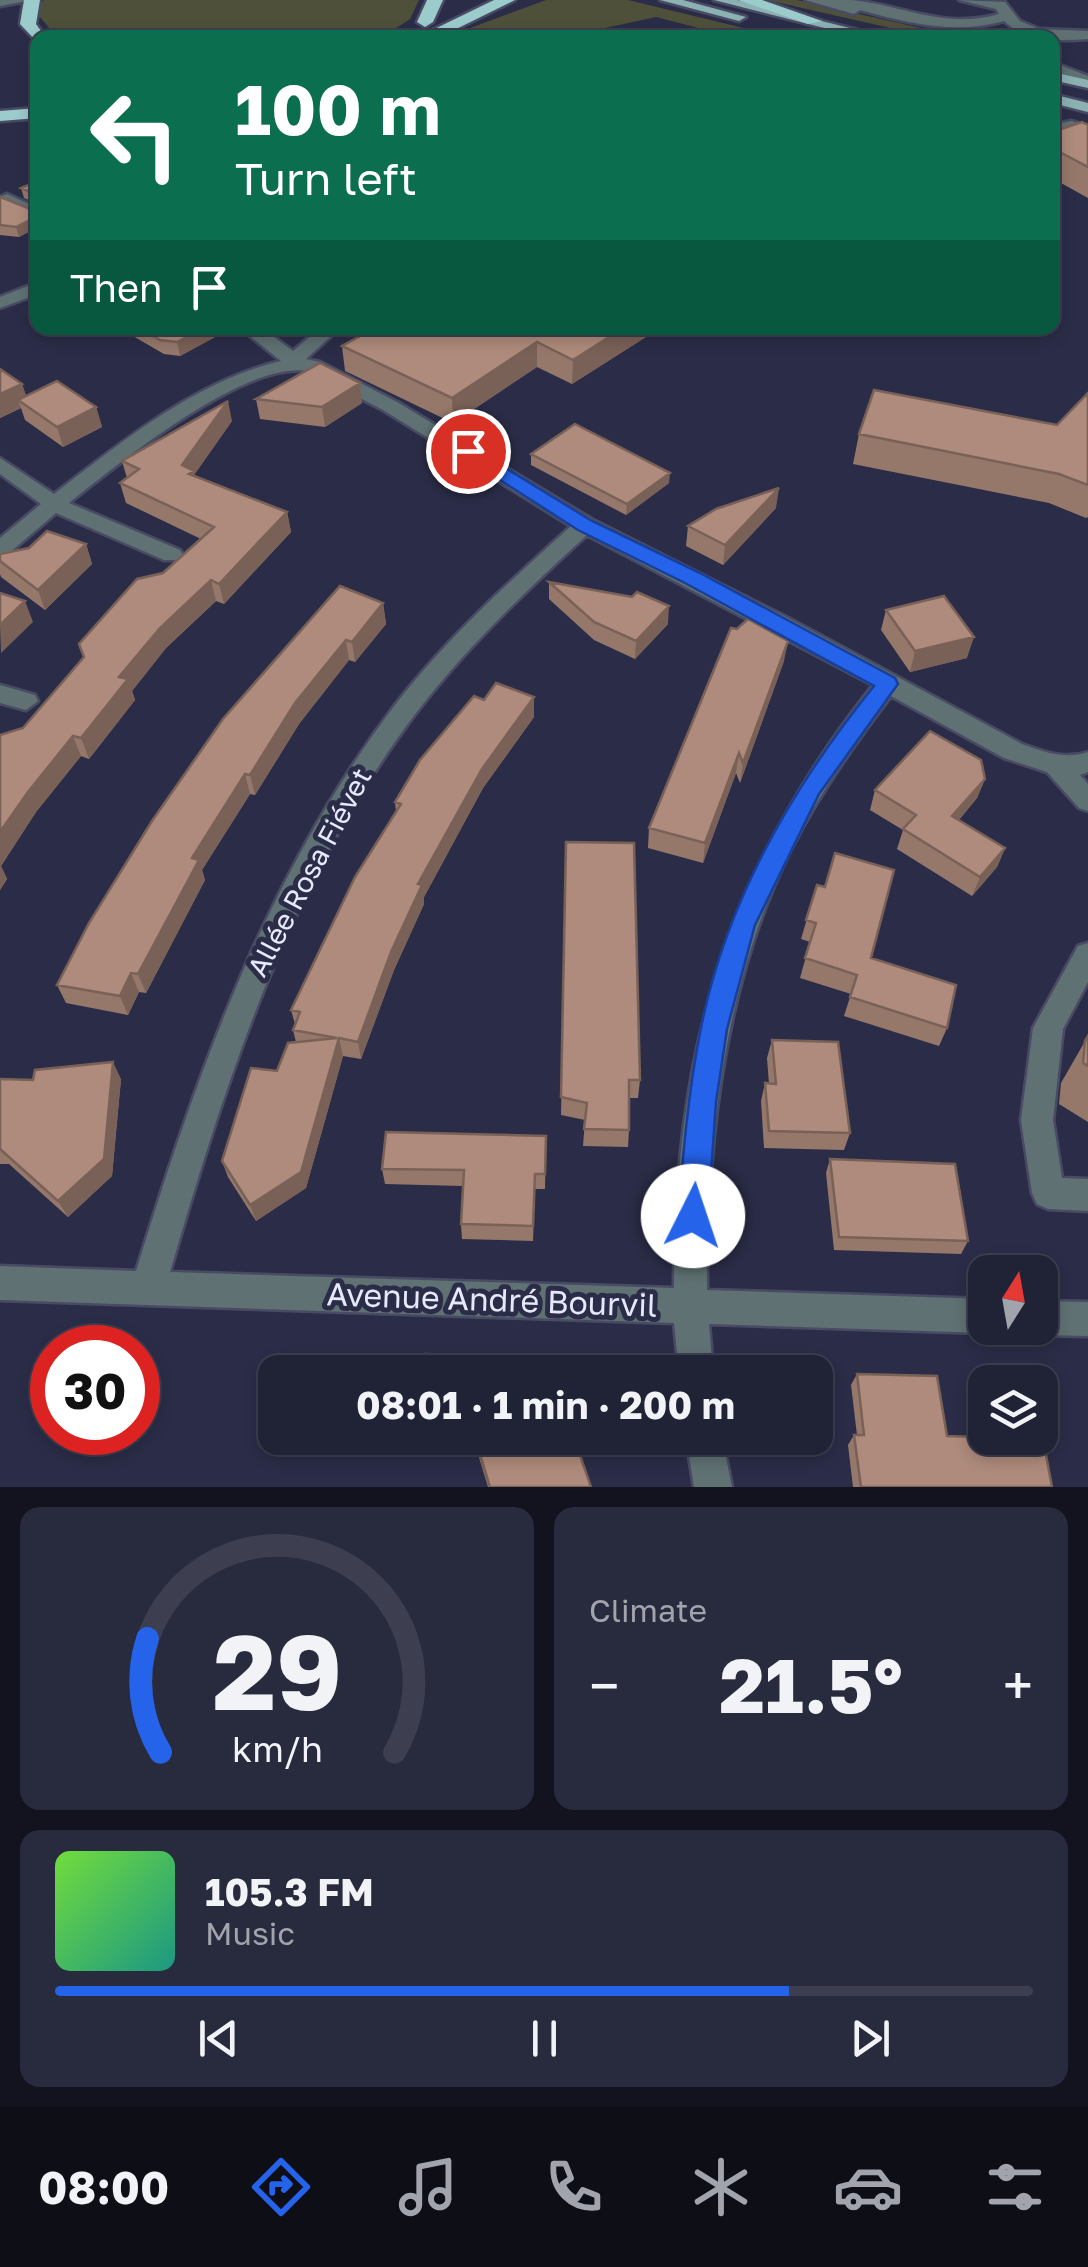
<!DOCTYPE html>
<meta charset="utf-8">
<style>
body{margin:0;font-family:"Golos Text",sans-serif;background:#282a3e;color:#f1f3f6;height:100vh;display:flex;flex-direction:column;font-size:38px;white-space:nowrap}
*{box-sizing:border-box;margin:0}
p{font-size:32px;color:#a2a4ad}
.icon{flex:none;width:55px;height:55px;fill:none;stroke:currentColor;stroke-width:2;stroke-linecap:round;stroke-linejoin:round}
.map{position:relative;height:1487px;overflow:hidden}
.drawer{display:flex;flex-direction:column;gap:20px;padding:20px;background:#12131e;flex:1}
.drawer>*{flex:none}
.guide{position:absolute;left:30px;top:30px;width:1030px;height:305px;border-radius:20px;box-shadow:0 5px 15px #0003,0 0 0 2px #3d3f51;background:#0b6e4f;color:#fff;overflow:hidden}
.needle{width:65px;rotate:11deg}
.tools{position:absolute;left:968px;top:1255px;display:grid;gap:20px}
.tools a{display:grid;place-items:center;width:90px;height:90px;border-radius:20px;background:#202236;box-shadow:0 5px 15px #0003,0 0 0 2px #3d3f51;font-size:50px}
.speed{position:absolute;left:30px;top:1325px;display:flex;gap:20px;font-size:50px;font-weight:700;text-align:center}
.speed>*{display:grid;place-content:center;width:130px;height:130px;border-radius:50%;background:#202236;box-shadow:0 5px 15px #0003,0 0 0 2px #3d3f51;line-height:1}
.speed .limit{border:15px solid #d22;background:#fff;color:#111}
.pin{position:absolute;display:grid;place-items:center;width:85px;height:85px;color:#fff;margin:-42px;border:5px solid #fff;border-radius:50%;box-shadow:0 2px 10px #0007}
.me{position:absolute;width:110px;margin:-55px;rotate:4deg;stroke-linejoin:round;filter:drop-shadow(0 0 8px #0008)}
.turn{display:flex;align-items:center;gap:35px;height:210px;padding:0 40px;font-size:45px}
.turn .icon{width:130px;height:130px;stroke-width:2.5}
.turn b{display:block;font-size:70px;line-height:85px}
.then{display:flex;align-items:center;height:95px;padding:0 40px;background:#0003;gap:20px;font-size:38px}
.big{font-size:75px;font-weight:700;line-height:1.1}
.drawer .card{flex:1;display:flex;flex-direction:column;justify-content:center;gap:15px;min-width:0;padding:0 35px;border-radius:20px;background:#282a3e}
.drawer .dial{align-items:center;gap:0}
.dial svg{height:260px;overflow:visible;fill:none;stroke:#3d3f51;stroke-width:7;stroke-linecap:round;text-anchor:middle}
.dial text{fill:#f1f3f6;stroke:none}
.song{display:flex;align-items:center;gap:30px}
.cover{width:120px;height:120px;border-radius:15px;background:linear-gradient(135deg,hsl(100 70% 55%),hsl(170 70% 35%))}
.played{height:10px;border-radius:5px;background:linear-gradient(90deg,#2563eb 75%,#3d3f51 75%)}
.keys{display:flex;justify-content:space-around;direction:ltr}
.heat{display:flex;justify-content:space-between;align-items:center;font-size:55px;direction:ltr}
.drawer .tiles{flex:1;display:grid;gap:20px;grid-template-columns:1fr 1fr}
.card:last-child{grid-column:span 2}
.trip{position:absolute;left:258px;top:1355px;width:575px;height:100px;border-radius:20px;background:#202236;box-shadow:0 5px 15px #0003,0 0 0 2px #3d3f51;font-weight:700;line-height:100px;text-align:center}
.tab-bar{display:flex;height:160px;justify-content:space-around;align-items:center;background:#0d0e16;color:#a2a4ad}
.tab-bar .icon{width:70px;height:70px}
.tab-bar .on{color:#2563eb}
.tab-bar b{font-size:45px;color:#f1f3f6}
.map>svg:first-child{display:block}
</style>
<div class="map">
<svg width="1088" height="1487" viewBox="0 0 1088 1487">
<rect width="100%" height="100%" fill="#2b2d48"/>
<!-- green -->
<path fill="#4f5039" d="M44,0H419L410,19L381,38L57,37L40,17L39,4Z
M546,0H628L780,37H733L656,17L563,37H446Z
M767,0H797L961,37H930Z"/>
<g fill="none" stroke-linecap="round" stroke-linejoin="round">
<!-- minor casing -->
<g stroke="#494b65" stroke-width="5">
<path id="minor" d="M0,0H32L0,6Z
M805,0C822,0 834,0 851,0C903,5 945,30 999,14L996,9L959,0L1005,2L1020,21L1039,29L1088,31V39C1059,41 1027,42 1004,21C955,35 908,23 860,10L854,14Z
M1052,62L1088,76V85L1052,71Z
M1071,121L1088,126V136L1070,130L1052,134V125Z
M7,194L38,208V220L1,202L0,197Z
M38,282V294L0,308V297Z
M240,328H262L293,351L320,328H340L306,359L320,362L397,402L593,520L786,617L1022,744C1045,752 1064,760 1088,752V772L1080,775L1088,784V811L1079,808L1047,772L1004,758L891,696C854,744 819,794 791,849C724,983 706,1142 707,1290L985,1299V1328H997L985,1333L709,1324L713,1372H679L674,1323L0,1300V1266L136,1271C198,1071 267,874 395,705C446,639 509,582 571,526L383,410L308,371C245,360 118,464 69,503L180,550L183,555L180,560H164L56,513L8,554L0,556V538L41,504L0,474V458L54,494C123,441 196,381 281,361ZM587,535L873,685C725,872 675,1052 674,1288L170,1272C227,1076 290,882 413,717C464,649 526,591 587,535Z
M0,685L35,695L38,701L26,710L0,703Z
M1088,943V982L1063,1029L1053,1120L1062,1178L1088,1179V1211L1048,1209L1037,1204L1032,1193L1021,1120L1033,1028L1078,946Z
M1040,1301L1088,1302V1336L1040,1335L1028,1330L1040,1328Z
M686,1438H722L732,1487H694Z"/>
</g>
<!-- major casing -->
<g stroke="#494b65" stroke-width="5">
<path id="major" d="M660,0H683L746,17L739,21Z
M714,0H737L890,38H864Z
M1052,72L1088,80V88L1052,80Z
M1052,94L1088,103V112L1052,103Z"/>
</g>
<!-- highway casing -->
<g stroke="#494b65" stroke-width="5">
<path id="highway" d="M24,0H40L36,24L46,38H38V43L20,24Z
M427,0H443L433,22L425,27L417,22Z
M494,0H515L438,38H416Z
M738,0H762L822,21L808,24Z
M38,108V118L0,121V111Z"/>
</g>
<!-- minor -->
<use href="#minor" fill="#5f7172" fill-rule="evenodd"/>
<!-- major -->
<use href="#major" fill="#8bb1b3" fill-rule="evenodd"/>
<!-- highway -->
<use href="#highway" fill="#9ccbcc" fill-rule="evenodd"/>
</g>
<!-- wall -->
<path fill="#96786b" d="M1088,125V198L1052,178V132Z
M38,181L37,204L24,198L21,188Z
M0,197L38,212V227L19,237L0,235Z
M119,328H213L215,337L180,356L164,354Z
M375,328H660L572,384L537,367L453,423L345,371L342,346Z
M0,369L22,384L26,396L96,407L102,427L63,447L25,420L21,408L0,418Z
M1088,393V517L1086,518L1049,503L853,464L859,434L1057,425Z
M256,399L362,403L325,427L260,419Z
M232,421L194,475L195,477L287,512L291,532L224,604L216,601L166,648L132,691L135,700L89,759L81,756L36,812L1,866L7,879L0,890V735L23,728L163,573L201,539L126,503L120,483L127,478L122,461Z
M531,454L669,483L626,515L531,465Z
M776,508L723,565L686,546L688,526Z
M86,544L92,564L45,610L1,577L0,574V554Z
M549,582L668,624L635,659L594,640L549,599Z
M383,603L386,624L355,662L349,660L299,724L255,795L250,794L202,870L205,880L146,993L139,992L128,1015L66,1003L57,985L152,821Z
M886,610L967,658L910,672L881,630Z
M784,661L740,783L736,773L703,863L648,848L649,828Z
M534,717L483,788L424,897V904L394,970L361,1059L343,1056L306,1188L256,1221L228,1177L222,1161L277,1071L296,1042L293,1030L295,1024L291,1010L396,812L395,802Z
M985,779L977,798L959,820L1005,848L997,867L972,896L897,849L903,830L870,810L875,790Z
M566,842L640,1080L638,1098H629V1130L628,1147L583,1146L585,1120L561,1115Z
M817,885L871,958L947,1028L939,1046L844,1016L851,994L800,978L810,942L801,939Z
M1088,1036V1122L1059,1104L1061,1083Z
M772,1040L850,1133L844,1150L764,1148L761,1101L765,1083L769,1084L767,1058Z
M0,1079H121L112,1176L68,1217L9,1164H0Z
M546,1136L545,1189H535L533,1241L462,1239L461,1224L463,1186L385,1184L382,1169Z
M830,1159L968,1241L961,1254L834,1250L826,1173Z
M857,1374L947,1436L1052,1487H853L848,1445L854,1435H857L851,1385Z
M473,1438H574L591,1487H488Z"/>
<!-- shaded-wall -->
<path fill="#7a6157" d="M38,216V227L19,237L16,227Z
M204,328H213L215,337L180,356L177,342Z
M623,328H660L572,384L573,360Z
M537,342V367L453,423L452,398Z
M360,383L362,403L325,427L322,407Z
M22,384L29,404L18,400L21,408L0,418V394Z
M228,401L232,421L194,475L198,491L182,465Z
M96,407L102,427L63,447L57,427Z
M670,473L669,483L626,515L627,504Z
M779,488L776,508L723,565L725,545Z
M287,512L291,532L224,604L219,584Z
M86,544L92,564L45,610L38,590Z
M211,580L216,601L166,648L132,691L135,700L89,759L81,738L119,677L160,628Z
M25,601L33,622L1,653L0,625Z
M383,603L386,624L355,662L352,642Z
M669,606L668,624L635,659L636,641Z
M974,637L967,658L910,672L915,651Z
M346,640L349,660L299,724L255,795L250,775L295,703Z
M788,641L784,661L740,783L743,763Z
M534,697V717L483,788L424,897V904L394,970L361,1059L358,1042L418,884L482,769Z
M73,736L81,756L36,812L1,866L7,879L0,890V832L28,792Z
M739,753L736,773L703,863L705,843Z
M245,774L250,794L202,870L205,880L146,993L138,974L192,858Z
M985,779L977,798L945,836L952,816Z
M1005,848L997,867L972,896L980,877Z
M131,973L139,992L128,1015L120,996Z
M339,1038L343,1056L306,1188L256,1221L250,1205Z
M113,1062L121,1079L112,1176L68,1217L58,1201Z"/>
<!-- building -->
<path fill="#ae8b7c" stroke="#7a6157" stroke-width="2.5" d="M1082,122L1088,125V167L1052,148V132Z
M38,181V204L37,195L21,188Z
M0,197L38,212V216L16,227L0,225Z
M139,328H204L177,342L160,340Z
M375,328H623L573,360L537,342L452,398L342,346Z
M320,363L360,383L322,407L256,399Z
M0,369L22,384L0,394Z
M57,381L96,407L57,427L18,400Z
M874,390L1057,425L1088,393V485L1059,474L859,434Z
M228,401L182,465L194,471L189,474L287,512L219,584L211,580L160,628L119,677L128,679L81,738L73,736L28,792L0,832V735L23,728L84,657L79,644L137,579L163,573L214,527L120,483L139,469L122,461Z
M575,424L670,473L627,504L531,454Z
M779,488L725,545L688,526L716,509Z
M47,531L86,544L38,590L0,561V554L29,548Z
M549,582L632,597L637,592L669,606L636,641L594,622Z
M340,586L383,603L352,642L346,640L295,703L250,775L245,774L192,858L199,860L138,974L131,973L120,996L57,985L89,923L152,821L223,719Z
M0,593L25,601L0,625Z
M944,596L974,637L915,651L886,610Z
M748,619L788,641L743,763L739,753L705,843L649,828L731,628L737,629Z
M496,683L534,697L482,769L418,884L422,885L391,952L358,1042L339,1038L301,1172L250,1205L222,1161L251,1068L277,1071L288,1043L337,1038L293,1030L300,1012L291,1010L355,877L401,804L395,802L420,760L474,696L484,700Z
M930,731L981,760L985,779L952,816L1005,848L980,877L903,829L916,815L875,790Z
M566,842L634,843L640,1080H629V1130L584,1129L587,1103L561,1097Z
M835,853L894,870L871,958L956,985L947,1028L850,997L857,975L805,958L816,923L806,920L817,885L825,887Z
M1088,1036V1066L1083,1063L1085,1041Z
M772,1040L838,1042L850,1133L769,1131L765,1083L776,1084Z
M113,1062L104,1159L58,1201L0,1149V1079L33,1080L35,1070Z
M386,1132L546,1136L545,1174H535L533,1226L461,1224L464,1170L382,1169Z
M830,1159L955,1164L968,1241L839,1237Z
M426,1354L547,1359L552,1372H431Z
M857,1374L937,1376L947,1436L1043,1439L1052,1487H861L854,1435H864Z
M475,1438H574L591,1487H490Z"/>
<!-- route -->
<path fill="#2563eb" stroke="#184099" stroke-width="2.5" d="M468,445L592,521L700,573L895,678L898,684L819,794L755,925L727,1029L716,1102L708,1216L703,1226L693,1231L682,1226L678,1216C683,1155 688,1094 700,1033C724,905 793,786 874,686L685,583L578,530L461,455L459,451Z"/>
<g text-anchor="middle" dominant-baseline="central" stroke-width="10" stroke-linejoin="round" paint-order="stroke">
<!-- street labels -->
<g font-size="28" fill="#e6e9fb" stroke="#2b2d48">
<text transform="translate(309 872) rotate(-62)">Allée Rosa Fiévet</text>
</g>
<!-- near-street labels -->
<g font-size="32" fill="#e6e9fb" stroke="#2b2d48">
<text transform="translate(492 1299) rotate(2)">Avenue André Bourvil</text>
</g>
</g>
</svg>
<div class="tools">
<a><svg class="needle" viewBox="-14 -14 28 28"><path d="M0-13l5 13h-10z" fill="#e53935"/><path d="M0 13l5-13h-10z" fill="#a2a4ad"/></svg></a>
<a><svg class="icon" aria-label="layers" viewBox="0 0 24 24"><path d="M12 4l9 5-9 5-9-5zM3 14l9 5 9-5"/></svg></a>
</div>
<div class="speed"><div class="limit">30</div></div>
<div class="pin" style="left:468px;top:451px;background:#d93025"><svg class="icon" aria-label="arrive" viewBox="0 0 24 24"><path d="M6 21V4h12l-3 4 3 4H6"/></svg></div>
<svg class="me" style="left:693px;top:1216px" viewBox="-20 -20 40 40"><circle r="19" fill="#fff"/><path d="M0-13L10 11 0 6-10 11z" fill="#2563eb"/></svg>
<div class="trip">08:01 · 1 min · 200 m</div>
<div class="guide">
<div class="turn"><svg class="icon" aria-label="left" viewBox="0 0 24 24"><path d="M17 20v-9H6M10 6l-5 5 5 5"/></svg><div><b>100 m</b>Turn left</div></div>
<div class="then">Then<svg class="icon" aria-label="arrive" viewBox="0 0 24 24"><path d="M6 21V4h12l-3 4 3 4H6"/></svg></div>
</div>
</div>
<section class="drawer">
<div class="tiles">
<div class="card dial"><svg viewBox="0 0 100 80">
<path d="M14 69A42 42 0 1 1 86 69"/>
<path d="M14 69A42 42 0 0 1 10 34" stroke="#2563eb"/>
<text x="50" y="56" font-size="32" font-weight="700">29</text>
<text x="50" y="72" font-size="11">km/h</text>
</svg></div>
<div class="card"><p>Climate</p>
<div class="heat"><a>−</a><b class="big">21.5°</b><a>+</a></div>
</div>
<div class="card">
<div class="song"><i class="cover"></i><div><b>105.3 FM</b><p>Music</p></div></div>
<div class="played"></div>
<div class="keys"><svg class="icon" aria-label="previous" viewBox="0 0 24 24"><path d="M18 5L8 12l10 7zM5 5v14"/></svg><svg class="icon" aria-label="pause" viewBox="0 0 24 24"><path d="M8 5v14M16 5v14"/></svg><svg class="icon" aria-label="next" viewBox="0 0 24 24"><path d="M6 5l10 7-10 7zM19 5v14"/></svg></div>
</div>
</div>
</section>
<nav class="tab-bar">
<b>08:00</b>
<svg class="icon on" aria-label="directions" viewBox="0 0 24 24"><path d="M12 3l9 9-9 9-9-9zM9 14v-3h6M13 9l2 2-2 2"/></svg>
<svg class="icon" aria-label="music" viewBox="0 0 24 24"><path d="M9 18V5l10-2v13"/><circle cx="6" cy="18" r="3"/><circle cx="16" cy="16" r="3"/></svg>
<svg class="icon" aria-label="phone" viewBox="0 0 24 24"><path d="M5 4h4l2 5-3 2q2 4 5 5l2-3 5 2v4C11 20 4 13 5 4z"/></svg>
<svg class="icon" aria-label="climate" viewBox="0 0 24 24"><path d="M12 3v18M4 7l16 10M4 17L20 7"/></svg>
<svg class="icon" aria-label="car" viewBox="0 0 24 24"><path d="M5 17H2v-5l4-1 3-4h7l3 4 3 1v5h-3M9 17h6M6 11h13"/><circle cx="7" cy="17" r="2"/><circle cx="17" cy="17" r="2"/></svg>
<svg class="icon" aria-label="filters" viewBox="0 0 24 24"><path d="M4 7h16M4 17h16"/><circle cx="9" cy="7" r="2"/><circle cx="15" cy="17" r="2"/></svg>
</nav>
